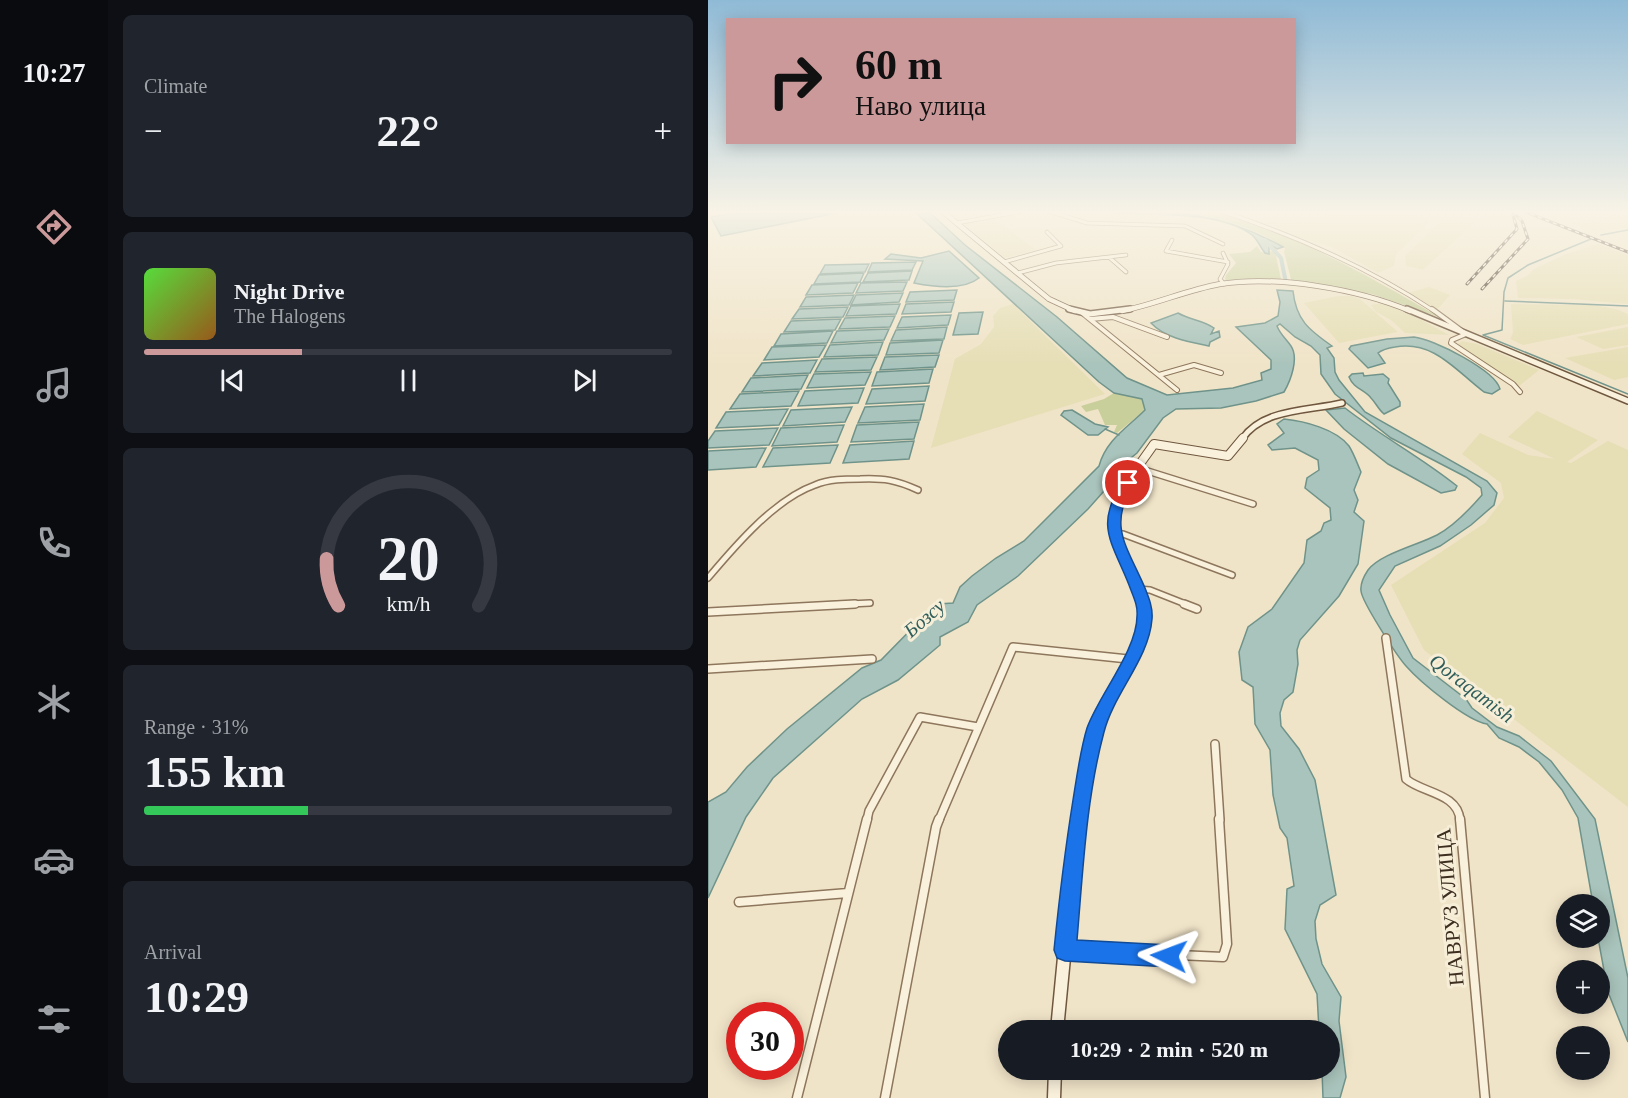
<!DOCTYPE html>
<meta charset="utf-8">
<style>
body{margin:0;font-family:"Times New Roman",serif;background:#20242c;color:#f1f3f6;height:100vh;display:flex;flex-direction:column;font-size:22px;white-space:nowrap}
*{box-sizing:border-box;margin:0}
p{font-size:20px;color:#9ea1a6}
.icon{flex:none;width:33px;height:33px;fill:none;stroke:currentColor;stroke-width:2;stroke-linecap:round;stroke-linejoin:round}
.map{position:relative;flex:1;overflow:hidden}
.panel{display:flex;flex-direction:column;gap:15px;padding:15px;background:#0d0f14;width:600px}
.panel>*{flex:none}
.banner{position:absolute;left:18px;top:18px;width:570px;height:126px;border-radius:0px;box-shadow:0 3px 15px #0003;background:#cc999b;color:#111;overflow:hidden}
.fabs{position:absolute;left:848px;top:894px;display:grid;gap:12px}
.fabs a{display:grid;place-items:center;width:54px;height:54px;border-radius:50%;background:#171b24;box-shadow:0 3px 15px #0003;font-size:30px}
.speed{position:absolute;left:18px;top:1002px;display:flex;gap:12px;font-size:30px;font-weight:700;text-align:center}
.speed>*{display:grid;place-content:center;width:78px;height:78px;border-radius:50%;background:#171b24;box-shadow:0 3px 15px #0003;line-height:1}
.speed .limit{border:9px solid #d22;background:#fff;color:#111}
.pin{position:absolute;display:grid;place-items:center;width:51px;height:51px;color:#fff;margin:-26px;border:3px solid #fff;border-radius:50%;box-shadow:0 2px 6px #0007}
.me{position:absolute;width:66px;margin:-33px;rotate:273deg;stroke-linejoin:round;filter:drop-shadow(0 0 4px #0008)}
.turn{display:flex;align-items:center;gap:21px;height:126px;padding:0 30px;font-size:27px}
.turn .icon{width:78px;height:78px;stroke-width:2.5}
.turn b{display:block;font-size:42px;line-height:51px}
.big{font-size:45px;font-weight:700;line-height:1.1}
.panel .tile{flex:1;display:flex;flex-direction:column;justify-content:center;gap:9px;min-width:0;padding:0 21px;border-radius:9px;background:#20242c}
.panel .dial{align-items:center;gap:0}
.dial svg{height:156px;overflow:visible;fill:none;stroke:#363941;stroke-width:7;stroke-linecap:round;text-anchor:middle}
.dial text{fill:#f1f3f6;stroke:none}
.song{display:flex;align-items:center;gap:18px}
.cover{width:72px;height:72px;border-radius:9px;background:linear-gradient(135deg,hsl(110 70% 55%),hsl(30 70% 35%))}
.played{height:6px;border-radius:3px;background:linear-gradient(90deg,#cc999b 30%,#363941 30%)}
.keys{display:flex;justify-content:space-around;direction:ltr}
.heat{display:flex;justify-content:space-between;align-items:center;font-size:33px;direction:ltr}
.charge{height:9px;border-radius:4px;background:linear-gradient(90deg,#34c759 31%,#363941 0)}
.trip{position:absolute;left:290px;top:1020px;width:342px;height:60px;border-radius:30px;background:#171b24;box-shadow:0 3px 15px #0003;font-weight:700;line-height:60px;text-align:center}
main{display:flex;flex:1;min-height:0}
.tab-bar{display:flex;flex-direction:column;width:108px;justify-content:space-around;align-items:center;background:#090b0e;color:#9ea1a6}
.tab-bar .icon{width:42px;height:42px}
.tab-bar .selected{color:#cc999b}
.tab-bar b{font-size:27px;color:#f1f3f6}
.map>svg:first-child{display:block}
</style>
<main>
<nav class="tab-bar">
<b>10:27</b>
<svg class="icon selected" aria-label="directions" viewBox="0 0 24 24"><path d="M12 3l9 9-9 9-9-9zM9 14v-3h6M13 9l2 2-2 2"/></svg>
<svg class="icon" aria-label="music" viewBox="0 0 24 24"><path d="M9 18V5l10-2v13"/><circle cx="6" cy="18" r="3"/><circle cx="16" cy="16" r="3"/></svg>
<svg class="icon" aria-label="phone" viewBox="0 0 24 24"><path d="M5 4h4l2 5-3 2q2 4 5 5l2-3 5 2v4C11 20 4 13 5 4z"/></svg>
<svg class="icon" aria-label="climate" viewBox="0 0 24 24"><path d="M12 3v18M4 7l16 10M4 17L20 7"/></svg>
<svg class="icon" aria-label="car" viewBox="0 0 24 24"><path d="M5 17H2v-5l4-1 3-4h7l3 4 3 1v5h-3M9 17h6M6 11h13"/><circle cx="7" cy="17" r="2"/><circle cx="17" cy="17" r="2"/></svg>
<svg class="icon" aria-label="filters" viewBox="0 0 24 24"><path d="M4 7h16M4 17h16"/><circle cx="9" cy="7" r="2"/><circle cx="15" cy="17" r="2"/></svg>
</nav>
<section class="panel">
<div class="tile"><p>Climate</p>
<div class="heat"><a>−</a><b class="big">22°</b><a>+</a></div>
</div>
<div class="tile">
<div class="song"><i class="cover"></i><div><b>Night Drive</b><p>The Halogens</p></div></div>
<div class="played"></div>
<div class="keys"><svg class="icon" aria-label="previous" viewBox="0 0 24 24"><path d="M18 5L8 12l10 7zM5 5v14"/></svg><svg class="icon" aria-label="pause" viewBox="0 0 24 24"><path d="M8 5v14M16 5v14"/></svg><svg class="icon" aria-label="next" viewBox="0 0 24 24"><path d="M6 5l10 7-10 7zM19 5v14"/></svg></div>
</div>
<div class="tile dial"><svg viewBox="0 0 100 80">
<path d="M14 69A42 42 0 1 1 86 69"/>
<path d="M14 69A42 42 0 0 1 8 45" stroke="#cc999b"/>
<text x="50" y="56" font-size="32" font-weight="700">20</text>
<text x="50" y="72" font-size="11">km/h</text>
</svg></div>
<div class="tile"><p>Range · 31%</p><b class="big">155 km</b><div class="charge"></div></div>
<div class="tile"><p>Arrival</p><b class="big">10:29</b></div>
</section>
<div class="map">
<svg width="920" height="1098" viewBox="0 0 920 1098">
<rect width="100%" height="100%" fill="#f0e4c8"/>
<!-- farmland -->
<path fill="#e6deb5" d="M669,211H693L712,215L722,222L688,254L686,266L670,273L626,248L588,236L576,229L554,222Z
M920,211V227L889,232L858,222L895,218Z
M284,217L328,250L297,258L256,224Z
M736,218L766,223L715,270L698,266L697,256Z
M890,244L920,255V304L864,299L810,298L808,281L819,276L826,269L858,254Z
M721,287L742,295L729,310L700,293Z
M630,296H644L652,299L690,332L631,343L596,303Z
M674,303L708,317L741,335L697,333L683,320L668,312L663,305Z
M305,304L397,394L223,448L247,359L273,344L286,327L285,316L292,308Z
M803,304L885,305L908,309L920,314V324L815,345L802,339L805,333Z
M920,327V345L895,349L868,337Z
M754,341L769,344L831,370L811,386L756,351L750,344Z
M920,347V377L906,380L857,358Z
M829,411L890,440L859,462L863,463L900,441L920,450V807L716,650L683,585L777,523L796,498L793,483L754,454L772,433L820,455L847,459L800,437Z"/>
<!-- green -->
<path fill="#c9cf9b" d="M479,211C512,208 542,221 572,234C629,258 678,286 731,317L664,294L584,283L576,252L577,248C547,227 514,220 479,211Z
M549,246L553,252L567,251L574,284L521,282L517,279L518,275L528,263L521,254L542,252Z
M406,393L434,399L437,410L409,433L406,432L409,425H397L390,409L378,412L373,406L396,399Z"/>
<!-- water -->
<path fill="#a9c4bc" stroke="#6f938a" stroke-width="1.5" d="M37,211H127L129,213L13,236L3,217Z
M206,211H220L257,245L349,317L419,378L459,395L525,388L554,380L553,373L563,369V360L528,327L557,323L570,316L572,302L569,290L585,291C588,320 601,330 624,346L619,348L626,358L627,372L631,380L657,412L779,481L789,493L786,505L763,525L732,546L687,566L671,590L682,615L705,658L758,699L764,708L789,727L811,736L843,761L887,819L920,978V1042L900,992L890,938L891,904H885L870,818L854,790L831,762L811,747L791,738L779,724C759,721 712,682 698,666C689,656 654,602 653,591C652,583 656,576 660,570C672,554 710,545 729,535C746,526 761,510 774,495L773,488L758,477L683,438L627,394L613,374L612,355L603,346L587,337L572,324L569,326C572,334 578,339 583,346C591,358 583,380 576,392L548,401L513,408L468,409L455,418L429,453L408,470L396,491L380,509L333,554L310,576L269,605L260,622L232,637V645L190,680L154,699L65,778L38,817L0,898V802L18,792L39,767L79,729L154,668L173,660L223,609L230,604L245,603L252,587L264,576L288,558L316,541L391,466C398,440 419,428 437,410L434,399L406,393L391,382Z
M388,211C462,211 508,209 575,247L569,249L561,244V254L557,253C552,247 550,240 544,235C510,208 429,217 388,211Z
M241,251L271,278C255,291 226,287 206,283L215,261L177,259L183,254L213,258Z
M208,262L204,270L160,272L164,263Z
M161,264L157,272L112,274L117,265Z
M204,271L201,280L155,282L160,273Z
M156,273L152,282L106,284L111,275Z
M199,282L195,291L148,293L153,283Z
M150,283L145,293L98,295L104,285Z
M249,290L246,300L198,302L202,292Z
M195,293L191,302L143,305L148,295Z
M146,295L141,305L92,307L98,297Z
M246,302L243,312L194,314L198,304Z
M192,304L188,314L138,316L143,306Z
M140,307L135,317L84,319L91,309Z
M275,312L270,334L245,335L251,313Z
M470,313C482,320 495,320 506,328L503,334L511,331L512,337L502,342L501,346C481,342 457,338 443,323Z
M243,315L240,325L189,328L194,317Z
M187,316L182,327L131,329L137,318Z
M133,319L127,330L76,332L83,321Z
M239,327L236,339L183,341L188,330Z
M181,329L176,340L123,343L129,331Z
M125,331L119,343L66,346L73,334Z
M706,337C725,339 787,370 792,389L784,394L776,392C748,371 726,340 687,347C680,348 675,349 670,353L677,363L660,368L641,349L643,346L679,339Z
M235,340L231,353L178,355L182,343Z
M175,342L170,355L116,357L122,345Z
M118,345L111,357L56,360L64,347Z
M231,355L227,367L172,370L177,357Z
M169,357L163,370L107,372L114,359Z
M109,360L102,373L45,376L54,363Z
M225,369L221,383L164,386L169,372Z
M163,372L157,385L99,388L106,374Z
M655,373L656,376L675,374L681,379L680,383L692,402V406L676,414C670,409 668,403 663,398C656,389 646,389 641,377L644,374Z
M100,375L93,389L34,392L43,378Z
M221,386L217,401L158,404L164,389Z
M156,388L150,403L90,406L97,391Z
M91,391L83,406L22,409L32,394Z
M216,404L212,420L150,423L157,407Z
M144,407L137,422L75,426L83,410Z
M637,408C673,436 713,457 749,486L747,490L733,493L680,464L636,429L618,410Z
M80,409L71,425L8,428L18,412Z
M364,410L387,424L400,427L390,435H380L353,415L356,411Z
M576,419C596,421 628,429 641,446C646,454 649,463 653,472L646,490L650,500L646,512L656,521L650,564L631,596L592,640L589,650L590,664L585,692L576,700L572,713L573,726L591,749L607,780L628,895L612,905L607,921L608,939L614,964L633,997L631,1021L638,1077L632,1098H615L614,1070H621V1030H611L609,994L577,929L579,889L586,886L579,838L572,828L565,795L562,750L547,724L545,687L534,680L531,652L540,627L564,609L596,563L599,540L613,531L616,523L623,520L622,508L597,488L599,478L611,470L610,460L587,448L564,450L560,445L576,433L569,424Z
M211,422L206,439L143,442L149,425Z
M136,425L129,442L64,446L73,428Z
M70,428L61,445L0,448V441L7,431Z
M206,441L201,459L135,463L142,445Z
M130,445L122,463L55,467L65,448Z
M58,448L48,467L0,470V451Z"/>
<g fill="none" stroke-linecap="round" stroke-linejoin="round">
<!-- stream -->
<path stroke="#6f938a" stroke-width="1.5" d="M893,235L920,230
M883,239L820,265L800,278L796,292L794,330L775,335L920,394
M797,301L920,306
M397,429L411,435"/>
<!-- canal -->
<path stroke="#a9c4bc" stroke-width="4" d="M557,240L573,258L578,283"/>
<!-- street-far4 casing -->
<g stroke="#8d765c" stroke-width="4.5">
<path id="street-far4" d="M340,211L379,223L477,226L515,244
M513,211C588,236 660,267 726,311
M249,223L315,211
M464,240L458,251L520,262
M515,253L520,264L512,279L516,284
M402,258L418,272
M296,262L353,246L339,232
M310,273L348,263L418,255"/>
</g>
<!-- street-far3 casing -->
<g stroke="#8d765c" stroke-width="6">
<path id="street-far3" d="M724,309L758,334L744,340L743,343L805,384L812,392
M373,312L469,390
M382,319L405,317L459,337
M451,375L486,365L513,373"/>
</g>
<!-- street-far2 casing -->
<g stroke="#8d765c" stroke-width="8">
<path id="street-far2" d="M430,468L545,504
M407,534H415L524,575
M0,578C27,546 67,499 107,485C121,479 137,479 152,479C176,478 188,480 210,490
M430,589L442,590L480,605
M120,605L162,603"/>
</g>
<!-- street-far1 casing -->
<g stroke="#8d765c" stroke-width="10">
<path id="street-far1" d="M476,604L489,609
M0,612L147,604
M678,638L698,779C714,793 750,793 752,820
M0,669L164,659
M507,744L512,820
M159,820L161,811L212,717L270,727
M231,820L305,647L420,659"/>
</g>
<!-- street casing -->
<g stroke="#8d765c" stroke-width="11">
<path id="street" d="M752,819L777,1098
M31,902L140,893
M357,950L515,957L519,944L511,819
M89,1098L159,819
M177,1098L228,827L231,819"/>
</g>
<!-- secondary-far4 casing -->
<g stroke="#6f573f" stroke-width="6">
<path id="secondary-far4" d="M234,211L341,299L367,311
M414,311C448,304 479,290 512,284C568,275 650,289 702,311"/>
</g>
<!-- secondary-far3 casing -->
<g stroke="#6f573f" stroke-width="8">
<path id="secondary-far3" d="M361,309L382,314L422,309
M699,309L920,401
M534,439C555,408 601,411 634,403"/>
</g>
<!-- secondary-far2 casing -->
<g stroke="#6f573f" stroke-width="10">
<path id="secondary-far2" d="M436,605C430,585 406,545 405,527C403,497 430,468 446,444L520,456L535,438"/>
</g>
<!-- secondary-far1 casing -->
<g stroke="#6f573f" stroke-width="12">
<path id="secondary-far1" d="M371,820C376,790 378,757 388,728C402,687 440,650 436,604"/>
</g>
<!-- secondary casing -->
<g stroke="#6f573f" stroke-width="15">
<path id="secondary" d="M349,1030L366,854L372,819
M346,1098L347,1070"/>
</g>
<!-- street-far4 -->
<use href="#street-far4" stroke="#faf1dc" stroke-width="3"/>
<!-- street-far3 -->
<use href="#street-far3" stroke="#faf1dc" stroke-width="4"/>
<!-- street-far2 -->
<use href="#street-far2" stroke="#faf1dc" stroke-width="5"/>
<!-- street-far1 -->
<use href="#street-far1" stroke="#faf1dc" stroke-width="7"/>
<!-- street -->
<use href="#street" stroke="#faf1dc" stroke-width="8"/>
<!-- secondary-far4 -->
<use href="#secondary-far4" stroke="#faf1dc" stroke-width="4.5"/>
<!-- secondary-far3 -->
<use href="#secondary-far3" stroke="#faf1dc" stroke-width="5"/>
<!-- secondary-far2 -->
<use href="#secondary-far2" stroke="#faf1dc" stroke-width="8"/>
<!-- secondary-far1 -->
<use href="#secondary-far1" stroke="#faf1dc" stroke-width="9"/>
<!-- secondary -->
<use href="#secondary" stroke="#faf1dc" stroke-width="12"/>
<!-- rail casing -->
<g stroke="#3d2e20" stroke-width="3">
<path id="rail" d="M815,211L920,252
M759,284L809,229L805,215
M774,289L820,239L814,221L804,211"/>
</g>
<!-- rail -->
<use href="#rail" stroke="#f7eed8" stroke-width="1.5" stroke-dasharray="4" stroke-linecap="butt"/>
</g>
<!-- sky -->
<linearGradient id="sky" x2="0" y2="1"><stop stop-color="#8fbad6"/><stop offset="0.58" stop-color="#f8f3e6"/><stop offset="1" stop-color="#f8f3e6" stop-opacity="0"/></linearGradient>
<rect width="920" height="365" fill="url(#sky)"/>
<!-- route -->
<path fill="#1a73e8" stroke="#114b97" stroke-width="1.5" d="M420,479L426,483C399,526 419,546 437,588C441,598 445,608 444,619C441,659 406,693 396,732C378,799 375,871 369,940L461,945L469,948L472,956L469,963L461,967L357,961L349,958L346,950C351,900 357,850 365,800C369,776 372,751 379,728C391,695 429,650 429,616C430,605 425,596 421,585C403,540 386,525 416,480Z"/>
<g text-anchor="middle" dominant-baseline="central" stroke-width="6" stroke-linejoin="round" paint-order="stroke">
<!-- water labels -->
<g font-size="20" font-style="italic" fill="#2f5d5a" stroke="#f7eed8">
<text transform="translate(216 618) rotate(-41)">Бозсу</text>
<text transform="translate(764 688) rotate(37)">Qoraqamish</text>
</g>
<!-- near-street labels -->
<g font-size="21" fill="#3d2e20" stroke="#f7eed8">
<text transform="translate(742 907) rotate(-95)">НАВРУЗ УЛИЦА</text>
</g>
</g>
</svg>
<div class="fabs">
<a><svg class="icon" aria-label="layers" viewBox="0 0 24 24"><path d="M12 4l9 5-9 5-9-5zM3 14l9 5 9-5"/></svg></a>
<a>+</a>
<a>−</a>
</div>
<div class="speed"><div class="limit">30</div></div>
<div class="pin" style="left:420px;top:483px;background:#d93025"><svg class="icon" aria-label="arrive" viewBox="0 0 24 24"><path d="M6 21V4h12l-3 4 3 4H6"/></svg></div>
<svg class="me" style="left:461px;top:956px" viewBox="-20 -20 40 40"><path d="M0-17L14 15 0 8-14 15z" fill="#1a73e8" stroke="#fff" stroke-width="4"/></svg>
<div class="trip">10:29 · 2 min · 520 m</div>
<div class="banner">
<div class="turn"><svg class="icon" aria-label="right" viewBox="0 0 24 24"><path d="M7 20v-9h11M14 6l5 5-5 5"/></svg><div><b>60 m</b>Наво улица</div></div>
</div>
</div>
</main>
